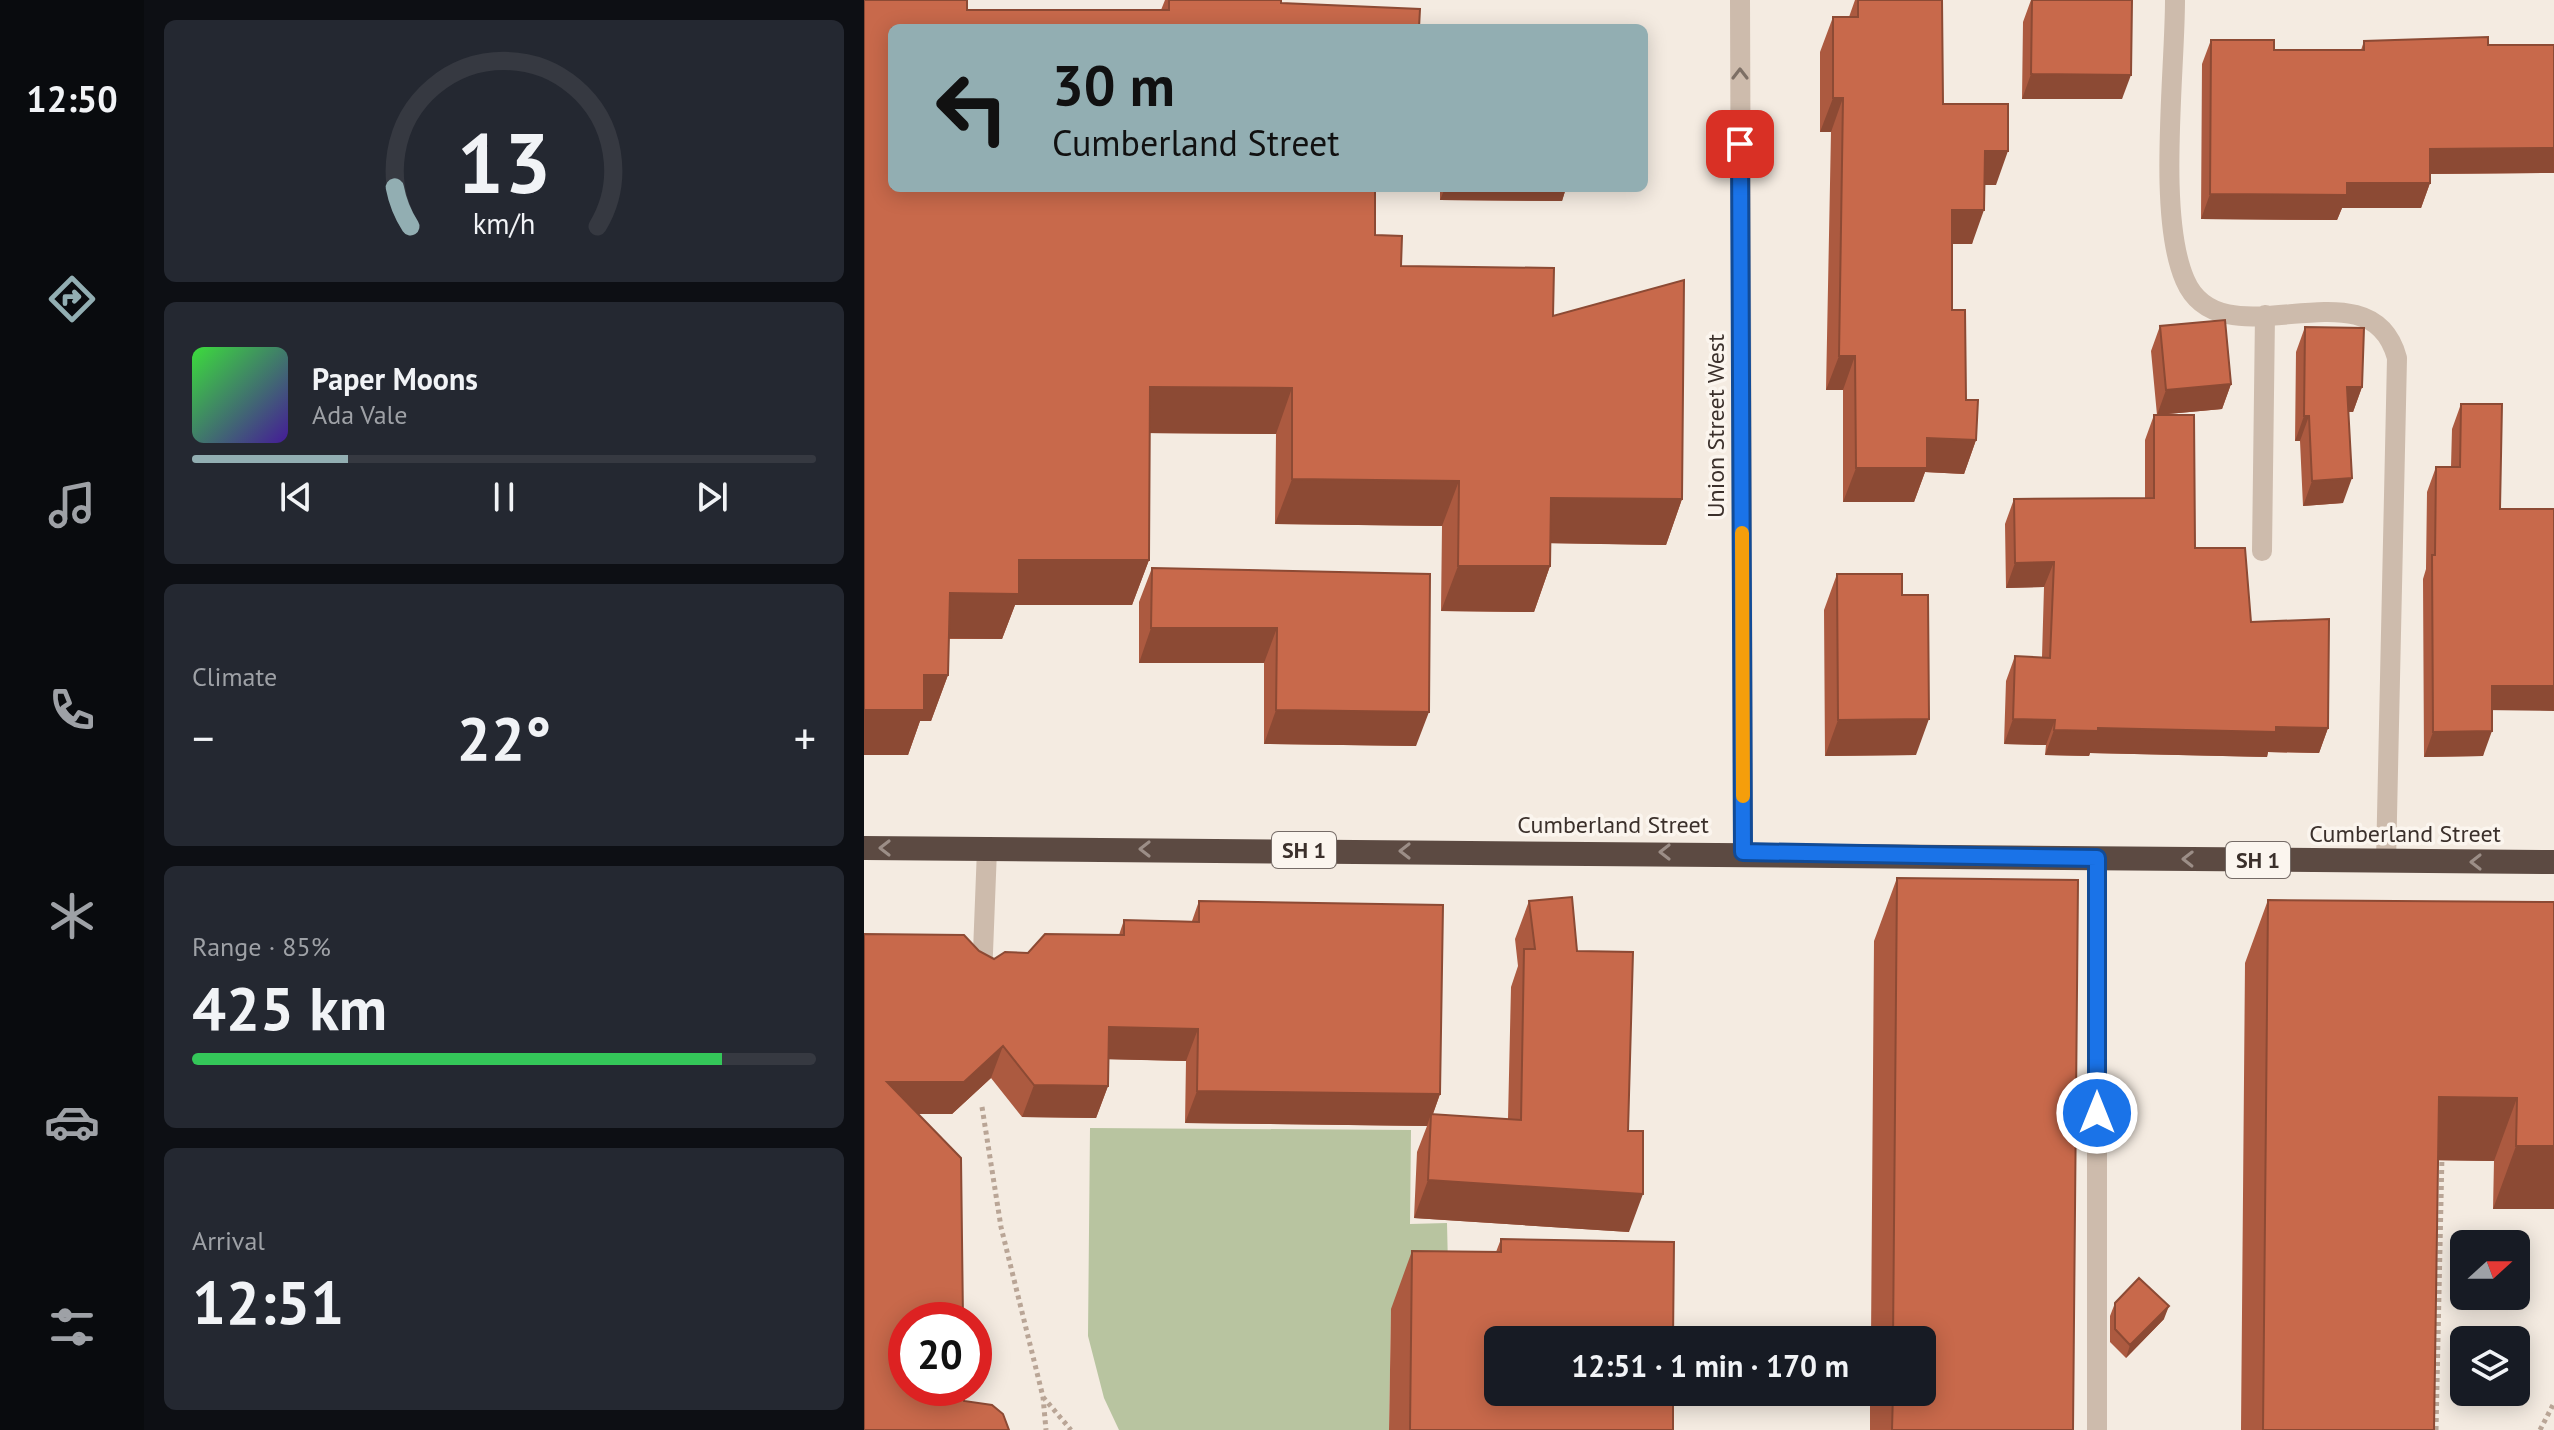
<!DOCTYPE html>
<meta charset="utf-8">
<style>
body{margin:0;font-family:"PT Sans",sans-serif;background:#242831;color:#f1f3f6;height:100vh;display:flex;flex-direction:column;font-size:30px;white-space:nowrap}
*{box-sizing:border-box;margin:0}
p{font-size:26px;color:#9ea1a6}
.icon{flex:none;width:44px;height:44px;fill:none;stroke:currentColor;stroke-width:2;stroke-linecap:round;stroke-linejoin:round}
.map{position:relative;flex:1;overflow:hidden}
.sheet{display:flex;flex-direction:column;gap:20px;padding:20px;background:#0d0f14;width:720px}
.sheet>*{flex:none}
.top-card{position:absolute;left:24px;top:24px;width:760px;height:168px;border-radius:12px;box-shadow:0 4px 20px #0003;background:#92aeb2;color:#111;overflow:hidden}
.needle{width:52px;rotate:69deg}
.fabs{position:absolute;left:1586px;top:1230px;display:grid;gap:16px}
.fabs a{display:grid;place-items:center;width:80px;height:80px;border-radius:12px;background:#171b24;box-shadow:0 4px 20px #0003;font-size:40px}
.speed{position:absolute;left:24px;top:1302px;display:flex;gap:16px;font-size:40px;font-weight:700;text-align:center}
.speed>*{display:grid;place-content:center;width:104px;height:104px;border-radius:50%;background:#171b24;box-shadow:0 4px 20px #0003;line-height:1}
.speed .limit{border:12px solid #d22;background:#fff;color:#111}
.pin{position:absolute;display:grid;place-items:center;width:68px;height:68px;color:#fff;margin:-34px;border-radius:16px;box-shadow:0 4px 12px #0006}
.me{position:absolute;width:88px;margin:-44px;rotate:0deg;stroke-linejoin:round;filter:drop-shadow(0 0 6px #0008)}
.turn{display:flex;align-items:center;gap:28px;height:168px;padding:0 32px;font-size:36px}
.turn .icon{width:104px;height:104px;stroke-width:2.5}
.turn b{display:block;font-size:56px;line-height:68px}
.big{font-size:60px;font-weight:700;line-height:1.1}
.sheet .widget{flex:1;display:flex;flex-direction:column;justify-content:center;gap:12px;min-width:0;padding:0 28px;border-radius:12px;background:#242831}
.sheet .dial{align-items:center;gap:0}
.dial svg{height:208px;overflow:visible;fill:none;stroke:#363941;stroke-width:7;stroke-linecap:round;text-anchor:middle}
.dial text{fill:#f1f3f6;stroke:none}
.song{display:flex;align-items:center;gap:24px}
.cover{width:96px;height:96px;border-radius:12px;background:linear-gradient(135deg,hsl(120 70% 55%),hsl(260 70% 35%))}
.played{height:8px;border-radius:4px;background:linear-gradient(90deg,#92aeb2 25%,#363941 25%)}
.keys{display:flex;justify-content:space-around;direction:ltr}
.heat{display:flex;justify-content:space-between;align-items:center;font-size:44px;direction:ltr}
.charge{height:12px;border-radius:6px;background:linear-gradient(90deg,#34c759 85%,#363941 0)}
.trip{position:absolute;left:620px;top:1326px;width:452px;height:80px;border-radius:12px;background:#171b24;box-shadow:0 4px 20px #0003;font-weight:700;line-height:80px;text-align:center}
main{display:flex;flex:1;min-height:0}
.dock{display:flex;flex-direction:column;width:144px;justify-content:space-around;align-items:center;background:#090b0e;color:#9ea1a6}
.dock .icon{width:56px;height:56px}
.dock .on{color:#92aeb2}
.dock b{font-size:36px;color:#f1f3f6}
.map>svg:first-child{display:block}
</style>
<main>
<nav class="dock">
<b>12:50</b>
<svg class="icon on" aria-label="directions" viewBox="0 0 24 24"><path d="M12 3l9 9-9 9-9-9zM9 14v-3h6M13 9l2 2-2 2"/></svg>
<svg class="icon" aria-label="music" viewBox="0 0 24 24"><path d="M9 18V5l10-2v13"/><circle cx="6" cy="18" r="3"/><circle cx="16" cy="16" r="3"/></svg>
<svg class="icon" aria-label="phone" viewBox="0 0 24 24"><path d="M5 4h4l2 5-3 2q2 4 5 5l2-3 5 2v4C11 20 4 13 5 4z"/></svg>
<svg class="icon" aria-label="climate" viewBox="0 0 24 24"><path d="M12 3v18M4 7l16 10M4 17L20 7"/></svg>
<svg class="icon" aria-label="car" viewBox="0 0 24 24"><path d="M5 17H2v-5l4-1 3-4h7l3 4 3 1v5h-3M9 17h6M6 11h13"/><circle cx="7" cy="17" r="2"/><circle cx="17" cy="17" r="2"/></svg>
<svg class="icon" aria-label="filters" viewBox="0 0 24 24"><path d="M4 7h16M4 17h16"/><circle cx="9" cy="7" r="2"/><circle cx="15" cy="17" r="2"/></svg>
</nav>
<section class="sheet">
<div class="widget dial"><svg viewBox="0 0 100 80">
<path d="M14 69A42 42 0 1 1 86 69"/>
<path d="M14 69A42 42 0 0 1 8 54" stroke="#92aeb2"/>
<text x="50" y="56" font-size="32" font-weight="700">13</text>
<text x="50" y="72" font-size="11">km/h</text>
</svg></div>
<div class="widget">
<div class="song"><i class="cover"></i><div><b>Paper Moons</b><p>Ada Vale</p></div></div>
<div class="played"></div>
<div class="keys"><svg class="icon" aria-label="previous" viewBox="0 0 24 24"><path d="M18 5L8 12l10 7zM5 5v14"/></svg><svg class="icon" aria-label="pause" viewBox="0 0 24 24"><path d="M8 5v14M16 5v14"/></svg><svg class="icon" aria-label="next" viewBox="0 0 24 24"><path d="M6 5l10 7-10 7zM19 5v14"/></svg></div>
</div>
<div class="widget"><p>Climate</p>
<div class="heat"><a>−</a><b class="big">22°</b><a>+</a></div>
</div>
<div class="widget"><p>Range · 85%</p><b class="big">425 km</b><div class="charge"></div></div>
<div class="widget"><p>Arrival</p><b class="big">12:51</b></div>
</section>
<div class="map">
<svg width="1690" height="1430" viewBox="0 0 1690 1430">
<rect width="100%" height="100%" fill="#f4ebe1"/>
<!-- green -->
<path fill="#b8c4a0" d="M226,1128L547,1130L546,1224L583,1223L585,1309L527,1310L525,1430H255L240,1398L224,1336Z"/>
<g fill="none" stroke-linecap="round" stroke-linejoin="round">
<!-- path -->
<path stroke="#b9a596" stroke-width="5" stroke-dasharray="4 4" stroke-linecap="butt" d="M118,1107L137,1227L179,1397L182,1430
M179,1397L207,1430
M1572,1430L1578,1155
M1676,1430L1690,1403"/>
<!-- lane -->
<path stroke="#cdbbac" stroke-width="20" d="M1311,0C1311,73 1293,216 1321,280C1358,367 1506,257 1533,358L1522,862
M1398,551L1401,315
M1233,1430V858"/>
<!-- street -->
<path stroke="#cdbbac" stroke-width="20" d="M876,0L879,852
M118,978L123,849"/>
<!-- highway -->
<path stroke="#5c4a42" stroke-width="24" d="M0,848L1690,862"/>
</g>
<!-- wall -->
<path fill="#ac5a40" d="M0,0H103V10H297L301,0H417V3L556,9L555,28H28V188H511V235L538,236L537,266L690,268L689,316L820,280L818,499L802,545L687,543L686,566L670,612L577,611L578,526L411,524L412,434L286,433L285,560L268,605H151L138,639H85L84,675L67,721H56L44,755H0Z
M991,0H1078L1079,104L1132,185H1121L1108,244H1088V310L1102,400L1112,440L1100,474L1061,472L1050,502H979V390H962L967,132H956V52L969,17H985Z
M1167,0H1268L1258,99H1158L1159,22Z
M1347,40L1410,50H1497L1500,41L1624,45L1690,173L1566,174V183L1557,208H1478L1473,220L1337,219L1338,64Z
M576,188H702L698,201L576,200Z
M1296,326L1367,384L1358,409L1293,415L1287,351Z
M1441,327L1498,387L1489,412H1484L1479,503L1439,506L1436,441H1431L1432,352Z
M1597,404L1628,710L1619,756L1560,757L1559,579L1562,569L1563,492L1572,467H1587L1588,429Z
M1290,415L1331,548L1464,728L1455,753L1404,752L1403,757L1226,753L1225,756L1181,755L1182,745L1140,744L1142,681L1151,656L1178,657L1180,587L1142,588L1141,524L1150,499L1281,498V440Z
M288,568L566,574L552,746L400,744V663H275V602Z
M973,574L1038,595L1052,755L961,756L960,610Z
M1033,878L1209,1430H1006V1392H1058V1340H1007L1010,941Z
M1404,900L1690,902V1209H1629L1630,1161L1574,1160L1570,1430H1377L1381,963Z
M335,901L576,1094L569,1114L644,1119L647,987L654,966L651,939L665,901L713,951L764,1131L765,1232L550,1218L553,1152L563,1126L321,1123L322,1061L244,1059V1086L232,1118L158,1117L127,1078L88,1114H54L0,1430V934L115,951L130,959L255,935L260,920L328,921Z
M637,1239L809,1430H525L527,1309L548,1251L632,1252Z
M1251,1303L1300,1319L1262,1358L1246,1342V1316Z"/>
<!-- shaded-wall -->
<path fill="#8c4a34" d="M1167,74L1267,75L1258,99H1158Z
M969,98H979L967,132H956Z
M1690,148V173L1557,174L1566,149Z
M1121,151H1144L1132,185H1109Z
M1483,183H1566L1557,208H1478L1473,220L1337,219L1346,194Z
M581,188H702L698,201L576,200Z
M1088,210H1120L1108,244H1076Z
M975,356H991L979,390H962Z
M1367,384L1358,409L1293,415L1302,390Z
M286,387L428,388L412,434L270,433Z
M1483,387H1498L1489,412L1474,411Z
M1440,416H1445L1436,441H1431Z
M1063,438L1112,440L1100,474L1061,472L1050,502H979L992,468Z
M1488,478L1479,503L1439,506L1448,481Z
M428,479L595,481L578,526L411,524Z
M687,498L818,499L802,545L671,543Z
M155,560H285L268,605H151L138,639L69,638L86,593Z
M1190,562L1180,587L1142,588L1151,563Z
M594,566H686L670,612L577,611Z
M287,628H413L400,663H275Z
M60,675H84L67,721H56L44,755H0V710Z
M1628,686H1690V711L1619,710Z
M412,710L565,712L552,746L400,744Z
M1065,719L1052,755L961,756L974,720Z
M1149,719L1191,720L1182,745L1140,744Z
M1234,728L1412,727L1464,728L1455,753L1404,752L1403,757L1226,753L1225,756L1181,755L1190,730Z
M1628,731L1619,756L1560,757L1569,732Z
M245,1027L334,1029L322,1061L233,1059Z
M139,1046L127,1078L88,1114H11L23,1082Z
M170,1085L244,1086L232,1118L158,1117Z
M333,1091L576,1094L567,1119V1114L563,1126L321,1123Z
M1575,1097L1653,1098L1630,1161L1552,1160Z
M1652,1146H1690V1209H1629Z
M564,1180L779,1194L765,1232L550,1218Z
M1305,1306L1300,1319L1262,1358L1266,1345Z"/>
<!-- building -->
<path fill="#c8694b" stroke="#8c4a34" stroke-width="2" d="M0,0H103V10H305V0H417V3L556,9L555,28H28V188H511V235L538,236L537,266L690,268L689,316L820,280L818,499L687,498L686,566H594L595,481L428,479V388L286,387L285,560H155V594L86,593L84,675H60V710H0Z
M994,0H1078L1079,104H1144V151H1121L1120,210H1088V310H1101L1102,400H1114L1112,440L1063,438V468H992L991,356H975L979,98H969V17H994Z
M1168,0H1268L1267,75L1167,74Z
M1624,37V45H1690V148L1566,149V183H1483V195L1346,194L1347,40H1410V50H1500V41Z
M1361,320L1367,384L1302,390L1296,326Z
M1441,327L1500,328L1498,387H1483L1488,478L1448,481L1445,416H1440Z
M1597,404H1638L1636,509H1690V686H1628V731L1569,732L1568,555H1571L1572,467H1596Z
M1290,415H1330L1331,548H1381L1387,622L1465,619L1464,728L1412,727V732L1234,728V731L1190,730L1191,720L1149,719L1151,656L1186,658L1190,562L1151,563L1150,499L1290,498Z
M288,568L566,574L565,712L412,710L413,628H287Z
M973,574H1038V595H1064L1065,719L974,720Z
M1033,878L1214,880L1209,1430H1028L1029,1392H1058V1340H1029Z
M708,897L713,951L769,952L764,1131H779V1194L564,1180L567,1114L657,1120L660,949H671L665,901Z
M1404,900L1690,902V1146H1652L1653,1098L1575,1097L1570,1430H1399Z
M335,901L579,905L576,1094L333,1091L334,1029L245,1027L244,1086L170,1085L139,1046L100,1082H23L97,1158L99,1320H42V1388H100V1401L128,1405L139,1414L145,1430H0V934L100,935L115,951L130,959L141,952L164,953L181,934L260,935V920L335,922Z
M637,1239L810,1242L809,1340H634V1392H809V1430H546L548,1251L637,1252Z
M1275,1278L1305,1306L1266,1345L1251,1329V1303Z"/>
<!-- one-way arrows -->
<defs><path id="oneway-chevron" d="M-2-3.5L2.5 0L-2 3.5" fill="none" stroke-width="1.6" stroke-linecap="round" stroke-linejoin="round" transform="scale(2)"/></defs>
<use stroke="#7d6f65" href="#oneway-chevron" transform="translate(876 74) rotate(-90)"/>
<g stroke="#9c8e87">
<use href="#oneway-chevron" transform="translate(21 848) rotate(-180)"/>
<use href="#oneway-chevron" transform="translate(281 849) rotate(-180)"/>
<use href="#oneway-chevron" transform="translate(541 851) rotate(-180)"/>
<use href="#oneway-chevron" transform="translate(801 852) rotate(-180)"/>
<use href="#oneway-chevron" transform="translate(1324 859) rotate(-179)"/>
<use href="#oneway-chevron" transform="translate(1612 862) rotate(180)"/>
</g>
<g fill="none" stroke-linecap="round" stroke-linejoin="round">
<!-- route casing -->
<g stroke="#114b97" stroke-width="20">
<path id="route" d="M876,144L879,852L1233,858V1113"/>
</g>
<!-- route -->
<use href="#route" stroke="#1a73e8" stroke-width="14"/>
<!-- slow -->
<path stroke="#f59e0b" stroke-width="14" d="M878,533L879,796"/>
</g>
<g text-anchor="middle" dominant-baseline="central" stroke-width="7" stroke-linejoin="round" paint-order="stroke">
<!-- shield labels -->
<g fill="#fbf5ee" stroke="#756b66" stroke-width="2">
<rect x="408" y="832" width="64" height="36" rx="6"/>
<rect x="1362" y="842" width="64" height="36" rx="6"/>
</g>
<g font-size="22" font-weight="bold" fill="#3b302b">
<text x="440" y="850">SH 1</text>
<text x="1394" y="860">SH 1</text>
</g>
<!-- street labels -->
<g font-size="24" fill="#3b302b" stroke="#fbf5ee">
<text transform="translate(851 426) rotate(-90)">Union Street West</text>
<text x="749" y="824">Cumberland Street</text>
<text x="1541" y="833">Cumberland Street</text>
</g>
</g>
</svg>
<div class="fabs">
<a><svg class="needle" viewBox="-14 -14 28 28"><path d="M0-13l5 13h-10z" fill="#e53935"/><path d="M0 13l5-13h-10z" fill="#9ea1a6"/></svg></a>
<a><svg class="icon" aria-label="layers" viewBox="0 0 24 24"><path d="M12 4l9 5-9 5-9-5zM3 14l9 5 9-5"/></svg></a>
</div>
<div class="speed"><div class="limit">20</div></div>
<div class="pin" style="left:876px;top:144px;background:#d93025"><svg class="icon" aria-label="arrive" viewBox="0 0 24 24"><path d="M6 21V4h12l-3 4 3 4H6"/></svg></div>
<svg class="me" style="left:1233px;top:1113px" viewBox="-20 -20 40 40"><circle r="17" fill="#1a73e8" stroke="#fff" stroke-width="3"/><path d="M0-11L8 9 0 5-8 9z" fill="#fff"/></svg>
<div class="trip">12:51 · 1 min · 170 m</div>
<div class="top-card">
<div class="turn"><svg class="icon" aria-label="left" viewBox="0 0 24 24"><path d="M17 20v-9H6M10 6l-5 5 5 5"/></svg><div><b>30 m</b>Cumberland Street</div></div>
</div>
</div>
</main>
